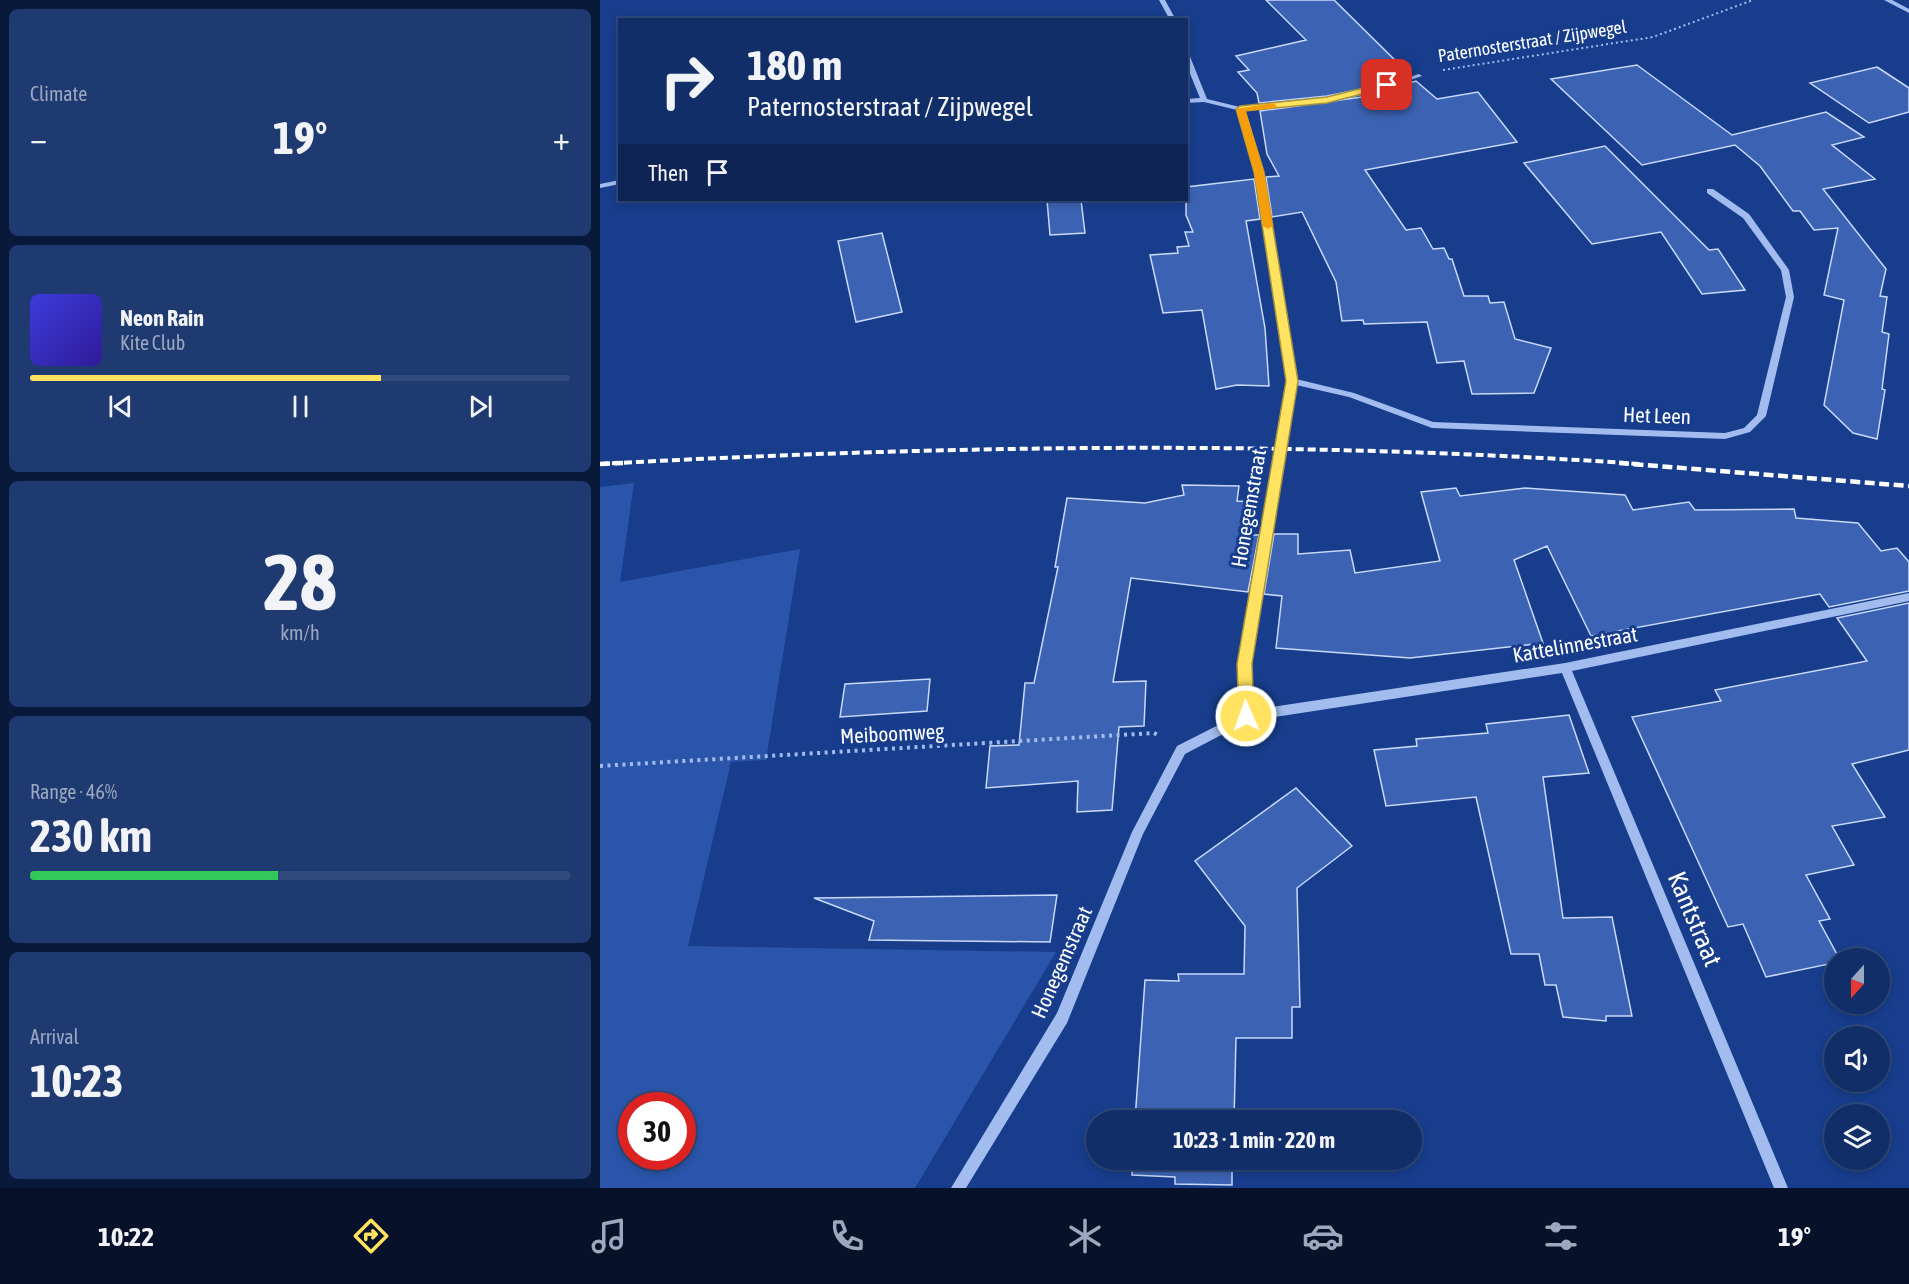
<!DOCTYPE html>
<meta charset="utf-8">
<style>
body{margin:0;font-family:"Asap Condensed",sans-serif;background:#1e3a71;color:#f1f3f6;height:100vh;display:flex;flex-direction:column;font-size:22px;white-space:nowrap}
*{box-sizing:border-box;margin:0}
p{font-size:20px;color:#9ca8c0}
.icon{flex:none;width:33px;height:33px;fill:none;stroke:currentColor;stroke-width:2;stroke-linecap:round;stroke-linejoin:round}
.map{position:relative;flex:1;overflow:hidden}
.panel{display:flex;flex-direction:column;gap:9px;padding:9px;background:#09193a;width:600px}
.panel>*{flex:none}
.top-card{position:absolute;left:18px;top:18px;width:570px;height:183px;border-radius:0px;box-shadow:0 3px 9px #0003,0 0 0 2px #304a7d;background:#112e69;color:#f1f3f6;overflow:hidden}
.needle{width:39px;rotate:201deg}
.buttons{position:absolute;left:1224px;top:948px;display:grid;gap:12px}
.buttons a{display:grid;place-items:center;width:66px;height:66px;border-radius:50%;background:#112e69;box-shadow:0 3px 9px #0003,0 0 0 2px #304a7d;font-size:30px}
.speed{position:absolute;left:18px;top:1092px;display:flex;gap:12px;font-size:30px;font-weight:700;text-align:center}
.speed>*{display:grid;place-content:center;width:78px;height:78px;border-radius:50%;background:#112e69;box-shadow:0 3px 9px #0003,0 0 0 2px #304a7d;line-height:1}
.speed .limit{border:9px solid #d22;background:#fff;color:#111}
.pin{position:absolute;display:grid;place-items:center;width:51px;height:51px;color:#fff;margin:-26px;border-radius:12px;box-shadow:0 3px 9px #0006}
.me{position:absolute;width:66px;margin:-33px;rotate:358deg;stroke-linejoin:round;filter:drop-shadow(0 0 4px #0008)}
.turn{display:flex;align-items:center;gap:21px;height:126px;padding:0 30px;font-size:27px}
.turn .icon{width:78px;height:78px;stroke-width:2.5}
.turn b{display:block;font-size:42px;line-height:51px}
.then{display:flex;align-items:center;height:57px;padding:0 30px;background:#0003;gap:12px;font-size:22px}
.big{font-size:45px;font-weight:700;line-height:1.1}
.panel .widget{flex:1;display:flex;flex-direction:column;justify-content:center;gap:9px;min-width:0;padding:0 21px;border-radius:9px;background:#1e3a71}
.panel .dial{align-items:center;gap:0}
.dial b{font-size:78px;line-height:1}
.song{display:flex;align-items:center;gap:18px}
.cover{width:72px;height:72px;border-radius:9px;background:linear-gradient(135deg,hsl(240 70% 55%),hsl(250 70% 35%))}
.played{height:6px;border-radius:3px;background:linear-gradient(90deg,#ffe25f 65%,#304a7d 65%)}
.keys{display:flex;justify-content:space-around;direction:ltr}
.heat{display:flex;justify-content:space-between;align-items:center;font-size:33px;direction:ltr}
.charge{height:9px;border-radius:4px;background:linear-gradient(90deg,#34c759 46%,#304a7d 0)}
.trip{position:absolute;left:486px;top:1110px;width:336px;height:60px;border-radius:30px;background:#112e69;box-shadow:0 3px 9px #0003,0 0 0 2px #304a7d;font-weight:700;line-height:60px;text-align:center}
.menu{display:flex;height:96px;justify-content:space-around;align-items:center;background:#07122a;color:#9ca8c0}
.menu .icon{width:42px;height:42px}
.menu .on{color:#ffe25f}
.menu b{font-size:27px;color:#f1f3f6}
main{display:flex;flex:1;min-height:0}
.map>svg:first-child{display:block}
</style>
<main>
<section class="panel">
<div class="widget"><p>Climate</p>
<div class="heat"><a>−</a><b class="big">19°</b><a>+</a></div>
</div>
<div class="widget">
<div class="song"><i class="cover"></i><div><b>Neon Rain</b><p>Kite Club</p></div></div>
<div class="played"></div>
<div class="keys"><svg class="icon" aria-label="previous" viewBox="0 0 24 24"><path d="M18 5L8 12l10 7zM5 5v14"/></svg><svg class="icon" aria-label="pause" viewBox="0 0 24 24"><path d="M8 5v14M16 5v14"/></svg><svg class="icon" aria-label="next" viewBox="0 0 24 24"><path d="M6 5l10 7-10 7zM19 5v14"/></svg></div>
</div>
<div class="widget dial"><b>28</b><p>km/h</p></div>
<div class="widget"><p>Range · 46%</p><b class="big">230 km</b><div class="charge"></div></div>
<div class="widget"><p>Arrival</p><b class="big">10:23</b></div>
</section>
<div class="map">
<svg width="1309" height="1188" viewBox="0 0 1309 1188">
<rect width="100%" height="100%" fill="#173d8c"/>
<!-- green -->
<path fill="#2a55ab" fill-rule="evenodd" d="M34,483L20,582L200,549L166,760L131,762L88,946L456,952L315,1188H0V487ZM32,1106H82V1156H32Z"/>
<!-- building -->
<path fill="#3c63b3" stroke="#c8d9fb" stroke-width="1.5" d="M666,0H734L810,75L767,88L727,96L659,103L657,93L638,72L649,70L636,56L706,40Z
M1037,65L1132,135L1226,112L1264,137L1232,145L1275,179L1223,189L1286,269L1280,296L1287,297L1282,332L1289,334L1282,389L1285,390L1277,439L1253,433L1224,405L1244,300L1224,295L1238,228L1214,230L1200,211H1193L1160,166L1135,145L1042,165L951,79Z
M1277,67L1309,88V112L1269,123L1210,83Z
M816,81L837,99L878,92L917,142L765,170L806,230L821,228L833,249L844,248L849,259H852L864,296H888L890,303L904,302L915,339L951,348L934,393L872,394L864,361L837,363L827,322L764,324L763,320L742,321L736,282L702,212L672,217L666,177L679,176L667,154L660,111L769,96Z
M1005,146L1109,250L1118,249L1145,290L1102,294L1061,232L992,244L924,163Z
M654,179L660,219L646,221L665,328L669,386L637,385L616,389L602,310L563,313L550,255L578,253L577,247L589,246L585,232H593L586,215V187Z
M447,200H481L485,233L450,235Z
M282,233L302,312L256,322L238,241Z
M582,485L639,486L637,501L655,502L647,535H659L648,592L531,578L513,682L546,681L544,726L519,727L512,810L477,812L478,781L386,788L390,746L419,745L425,683H434L458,567H455L467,498L545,503L584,495Z
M856,488L860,496L925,488L1025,495L1033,510L1089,502L1095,510L1194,509L1196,518L1258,523L1281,551L1297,548L1309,562V591L1229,607L1220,594L991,636L947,546L914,560L943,643L810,658L676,648L682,596L664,594L674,534H698V554L750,550L755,573L840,561L821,492Z
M1309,603V750L1252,764L1285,817L1232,826L1254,865L1206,875L1230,919L1219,921L1239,958H1234V963L1166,977L1143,924L1128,927L1032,717L1121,701L1115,690L1267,661L1237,618Z
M330,679L327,711L240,717L245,684Z
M969,715L989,773L943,777L963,918L1012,917L1032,1016H1006V1021L963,1017L956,985H945L939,954H911L876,797L786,806L774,750L817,746L816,739L888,733L886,724Z
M696,788L752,846L697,888L700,1007H692V1038H636L634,1120H535L545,980L579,981L578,974H644L645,926L595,861Z
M457,895L450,942L269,940L274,921L214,898Z
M533,1160H632V1185L575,1184V1177L532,1175Z"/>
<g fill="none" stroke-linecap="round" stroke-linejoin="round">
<!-- path-far1 -->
<path stroke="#a2bcef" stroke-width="2" stroke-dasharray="2 3" stroke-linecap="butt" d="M843,70L1053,37L1153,0"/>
<!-- path -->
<path stroke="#a2bcef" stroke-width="4" stroke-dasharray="3 4.5" stroke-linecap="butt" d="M0,766L554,733L558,735"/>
<!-- minor -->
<path fill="#a2bcef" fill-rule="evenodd" d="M559,0H565L576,20H570Z
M1284,0H1292L1309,9V13Z
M586,52L589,54L607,99L640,107L727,98L768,90L819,74L822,76L769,94L727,102L644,111L663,173L696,379L754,393L833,422L1125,433L1144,428L1157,415L1186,297L1181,270L1143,218L1107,193V189H1113L1149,214L1189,270L1194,297L1166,416L1150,432L1125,439L832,428L749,397L696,385L650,664L651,710L965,663L1309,593V601L972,671L1188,1188H1174L962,673L648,721L585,754L543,834L467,1023L366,1188H351L457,1013L532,832L577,746L640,714L638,664L688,381L655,173L637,110L604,102L586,103V99L600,98L586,64Z
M20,180V184L0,188V184Z"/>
<!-- rail-far1 -->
<path stroke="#fff" stroke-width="4" stroke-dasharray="8 4" stroke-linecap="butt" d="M0,464C347,445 693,440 1040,464"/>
<!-- rail -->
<path stroke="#fff" stroke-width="4.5" stroke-dasharray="10 4.5" stroke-linecap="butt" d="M1019,463L1309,486
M0,464L23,463"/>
</g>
<!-- route -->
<path fill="#ffe25f" stroke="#a6933e" stroke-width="1.5" d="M787,82L790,83V87L727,103L645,111L664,172L698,381L652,664L654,716L646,722L639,716L637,664L686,381L654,172L636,109L640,106L727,97Z"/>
<!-- slow -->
<path fill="#f59e0b" d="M673,103L677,106L676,108L646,111L664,172L673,226L668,229L663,226L654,172L636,109Z"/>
<g text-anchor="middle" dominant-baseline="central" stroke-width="6" stroke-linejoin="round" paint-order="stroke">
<!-- far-street labels -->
<g font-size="18" fill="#fff" stroke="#173d8c">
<text transform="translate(932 41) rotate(-9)">Paternosterstraat / Zijpwegel</text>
</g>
<!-- street labels -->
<g font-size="21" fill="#fff" stroke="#173d8c">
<text transform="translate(1057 415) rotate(2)">Het Leen</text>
<text transform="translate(648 508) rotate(-80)">Honegemstraat</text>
<text transform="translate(975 644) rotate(-10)">Kattelinnestraat</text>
<text transform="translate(292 733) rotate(-3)">Meiboomweg</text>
<text transform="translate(461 962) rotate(-66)">Honegemstraat</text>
</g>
<!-- near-street labels -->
<g font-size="26" fill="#fff" stroke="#173d8c">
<text transform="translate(1095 919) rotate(67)">Kantstraat</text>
</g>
</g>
</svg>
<div class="buttons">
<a><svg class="needle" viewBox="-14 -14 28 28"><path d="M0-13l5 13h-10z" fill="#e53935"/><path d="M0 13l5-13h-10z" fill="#9ca8c0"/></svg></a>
<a><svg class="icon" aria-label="sound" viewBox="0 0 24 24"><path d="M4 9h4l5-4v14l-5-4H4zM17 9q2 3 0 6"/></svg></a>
<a><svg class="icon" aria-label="layers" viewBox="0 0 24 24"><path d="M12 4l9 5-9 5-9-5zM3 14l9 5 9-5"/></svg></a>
</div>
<div class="speed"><div class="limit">30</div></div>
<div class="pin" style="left:787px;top:85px;background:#d93025"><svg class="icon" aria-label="arrive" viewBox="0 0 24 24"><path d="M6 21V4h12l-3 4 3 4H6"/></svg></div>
<svg class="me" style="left:646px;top:716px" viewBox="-20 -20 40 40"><circle r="17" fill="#ffe25f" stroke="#fff" stroke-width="3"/><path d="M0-11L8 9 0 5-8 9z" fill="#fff"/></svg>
<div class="trip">10:23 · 1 min · 220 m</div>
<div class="top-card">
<div class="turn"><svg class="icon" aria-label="right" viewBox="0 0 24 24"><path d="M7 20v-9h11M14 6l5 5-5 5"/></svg><div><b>180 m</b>Paternosterstraat / Zijpwegel</div></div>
<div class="then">Then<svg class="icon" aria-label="arrive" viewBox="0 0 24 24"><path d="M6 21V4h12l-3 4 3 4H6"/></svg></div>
</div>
</div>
</main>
<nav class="menu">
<b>10:22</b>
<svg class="icon on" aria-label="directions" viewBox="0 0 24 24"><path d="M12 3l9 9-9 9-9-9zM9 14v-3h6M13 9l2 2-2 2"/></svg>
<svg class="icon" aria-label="music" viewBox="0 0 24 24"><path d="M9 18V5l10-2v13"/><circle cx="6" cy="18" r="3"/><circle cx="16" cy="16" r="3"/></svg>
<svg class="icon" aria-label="phone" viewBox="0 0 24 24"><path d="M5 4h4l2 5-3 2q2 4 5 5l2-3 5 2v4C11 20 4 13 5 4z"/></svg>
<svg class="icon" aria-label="climate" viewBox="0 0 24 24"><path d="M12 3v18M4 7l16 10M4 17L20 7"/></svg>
<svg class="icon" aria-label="car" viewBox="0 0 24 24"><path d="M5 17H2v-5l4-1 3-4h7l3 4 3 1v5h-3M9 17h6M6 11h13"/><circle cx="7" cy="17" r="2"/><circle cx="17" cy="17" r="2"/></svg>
<svg class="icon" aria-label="filters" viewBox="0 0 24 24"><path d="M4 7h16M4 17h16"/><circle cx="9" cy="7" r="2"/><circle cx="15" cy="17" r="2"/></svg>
<b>19°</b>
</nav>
